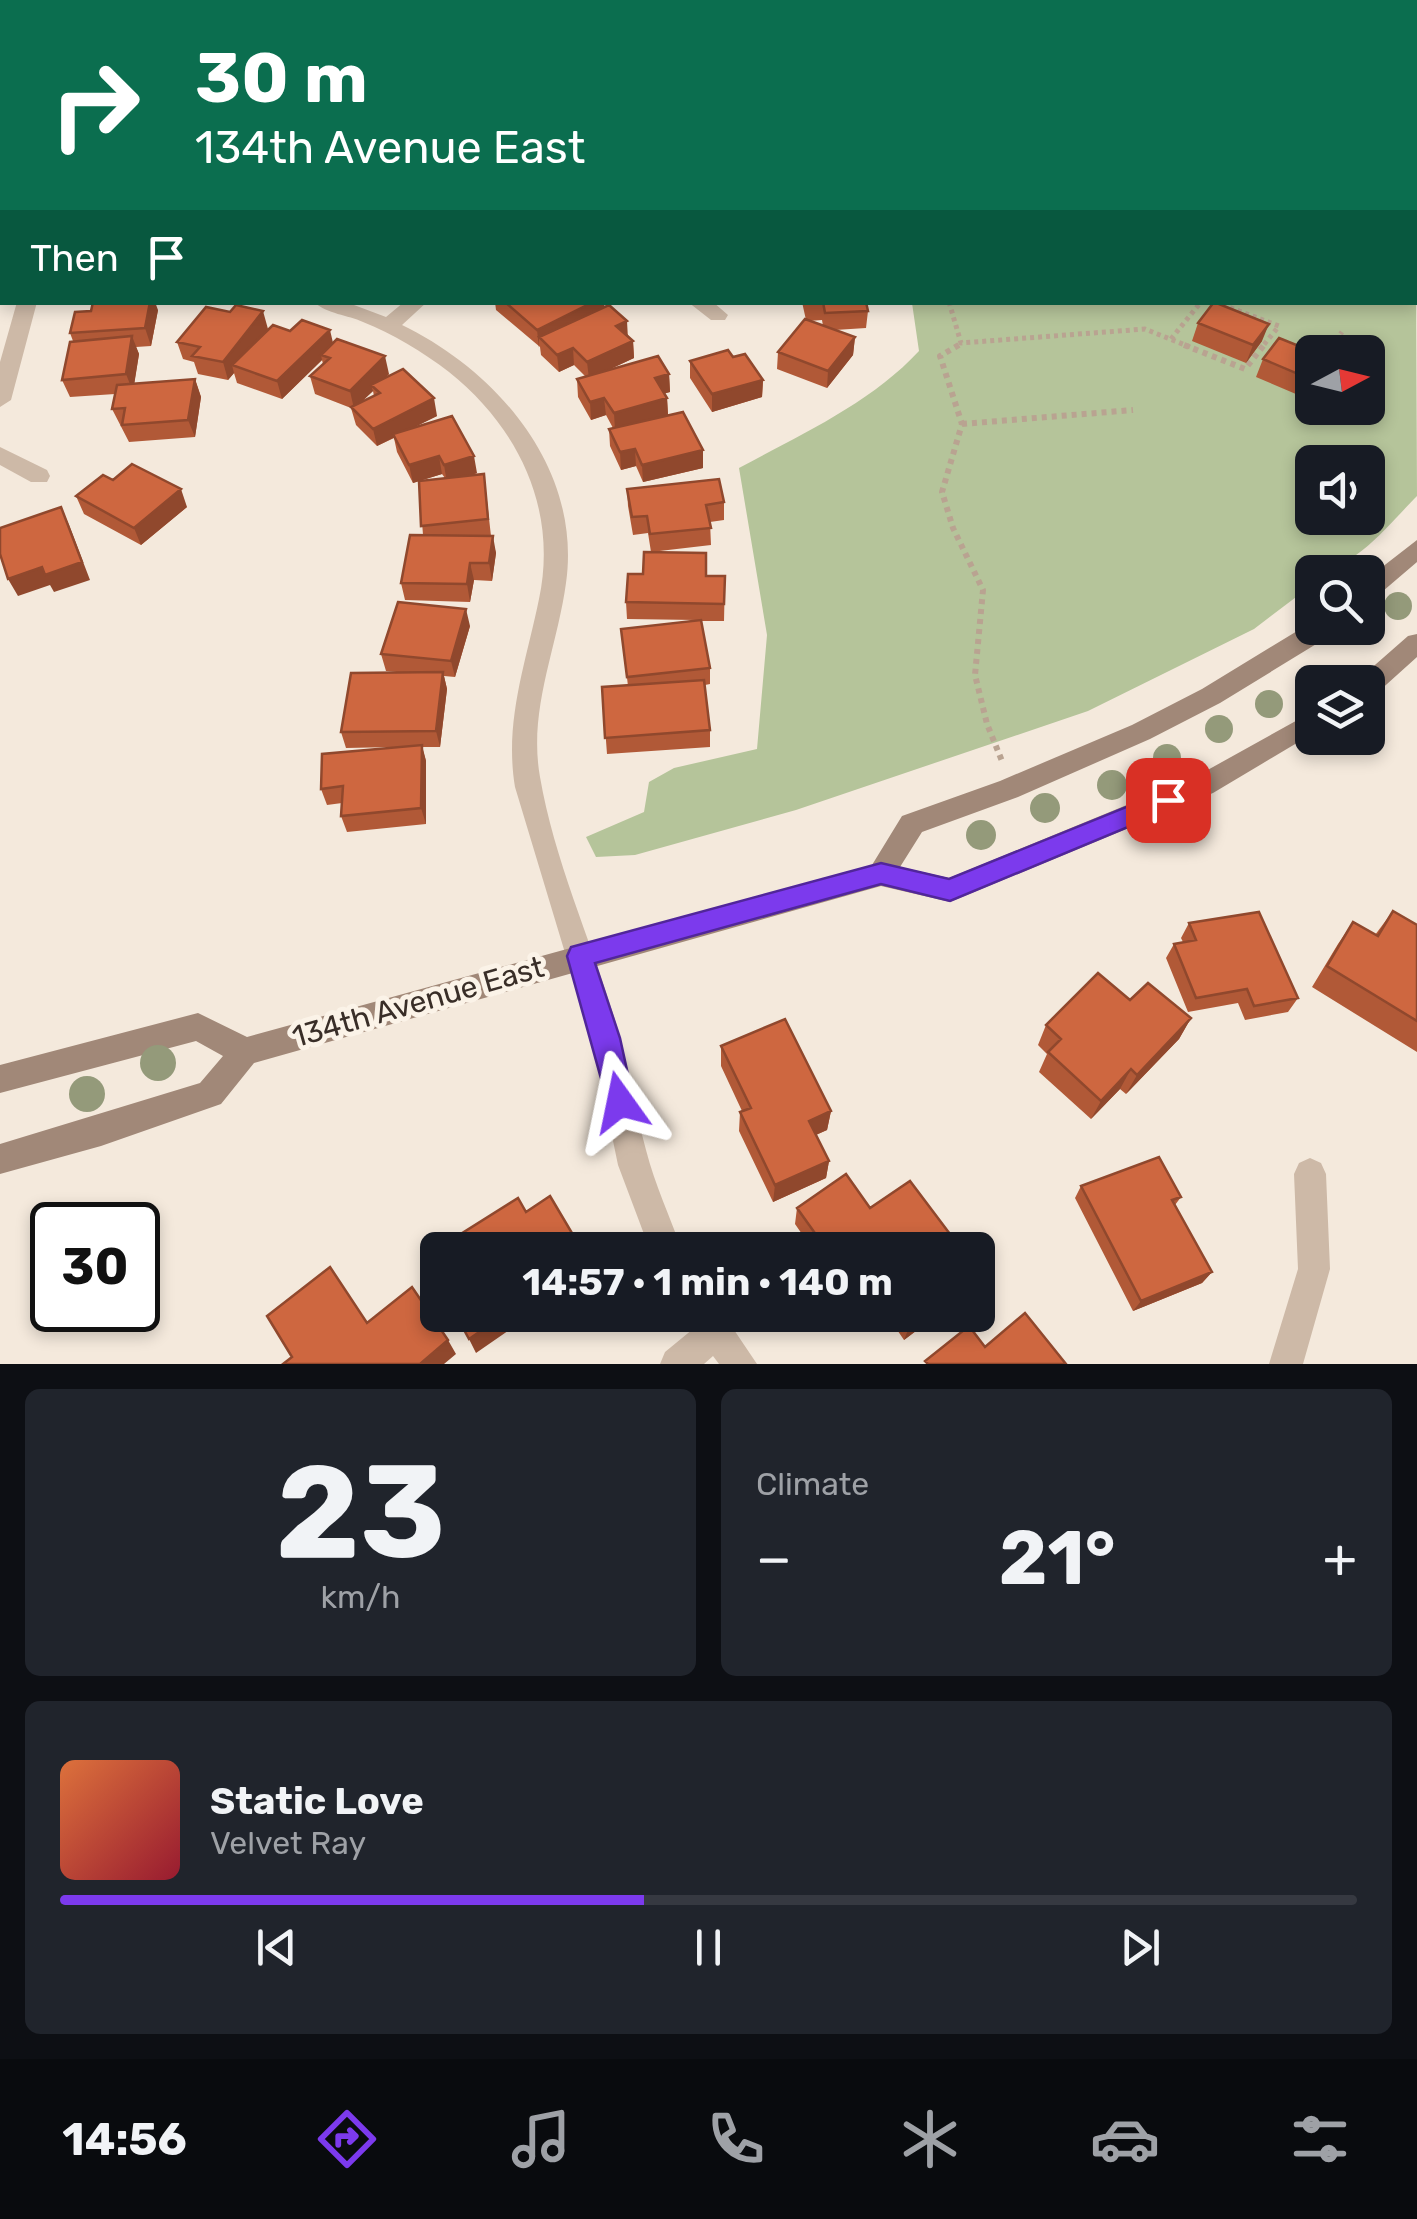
<!DOCTYPE html>
<meta charset="utf-8">
<style>
body{margin:0;font-family:Rubik,sans-serif;background:#20242c;color:#f1f3f6;height:100vh;display:flex;flex-direction:column;font-size:38px;white-space:nowrap}
*{box-sizing:border-box;margin:0}
p{font-size:32px;color:#9ea1a6}
.icon{flex:none;width:55px;height:55px;fill:none;stroke:currentColor;stroke-width:2;stroke-linecap:round;stroke-linejoin:round}
.map{position:relative;height:1364px;overflow:hidden}
.side{display:flex;flex-direction:column;gap:25px;padding:25px;background:#0d0f14;flex:1}
.side>*{flex:none}
.guide{position:absolute;left:0px;top:0px;width:1418px;height:305px;box-shadow:0 5px 15px #0003;background:#0b6e4f;color:#fff;overflow:hidden}
.needle{width:65px;rotate:83deg}
.controls{position:absolute;left:1295px;top:335px;display:grid;gap:20px}
.controls a{display:grid;place-items:center;width:90px;height:90px;border-radius:15px;background:#171b24;box-shadow:0 5px 15px #0003;font-size:50px}
.speed{position:absolute;left:30px;top:1202px;display:flex;gap:20px;font-size:50px;font-weight:700;text-align:center}
.speed>*{display:grid;place-content:center;width:130px;height:130px;border-radius:50%;background:#171b24;box-shadow:0 5px 15px #0003;line-height:1}
.speed .limit{border:5px solid #111;border-radius:15px;background:#fff;color:#111}
.pin{position:absolute;display:grid;place-items:center;width:85px;height:85px;color:#fff;margin:-42px;border-radius:20px;box-shadow:0 5px 15px #0006}
.me{position:absolute;width:110px;margin:-55px;rotate:348deg;stroke-linejoin:round;filter:drop-shadow(0 0 8px #0008)}
.turn{display:flex;align-items:center;gap:35px;height:210px;padding:0 30px;font-size:45px}
.turn .icon{width:130px;height:130px;stroke-width:2.5}
.turn b{display:block;font-size:70px;line-height:85px}
.then{display:flex;align-items:center;height:95px;padding:0 30px;background:#0003;gap:20px;font-size:38px}
.big{font-size:75px;font-weight:700;line-height:1.1}
.side .widget{flex:1;display:flex;flex-direction:column;justify-content:center;gap:15px;min-width:0;padding:0 35px;border-radius:15px;background:#20242c}
.side .dial{align-items:center;gap:0}
.dial b{font-size:130px;line-height:1}
.song{display:flex;align-items:center;gap:30px}
.cover{width:120px;height:120px;border-radius:15px;background:linear-gradient(135deg,hsl(20 70% 55%),hsl(350 70% 35%))}
.played{height:10px;border-radius:5px;background:linear-gradient(90deg,#7c3aed 45%,#363941 45%)}
.keys{display:flex;justify-content:space-around;direction:ltr}
.heat{display:flex;justify-content:space-between;align-items:center;font-size:55px;direction:ltr}
.side .tiles{flex:1;display:grid;gap:25px;grid-template-columns:1fr 1fr}
.widget:last-child{grid-column:span 2}
.trip{position:absolute;left:420px;top:1232px;width:575px;height:100px;border-radius:15px;background:#171b24;box-shadow:0 5px 15px #0003;font-weight:700;line-height:100px;text-align:center}
.dock{display:flex;height:160px;justify-content:space-around;align-items:center;background:#090b0e;color:#9ea1a6}
.dock .icon{width:70px;height:70px}
.dock .active{color:#7c3aed}
.dock b{font-size:45px;color:#f1f3f6}
.map>svg:first-child{display:block}
</style>
<div class="map">
<svg width="1417" height="1364" viewBox="0 0 1417 1364">
<rect width="100%" height="100%" fill="#f4e9dc"/>
<!-- green -->
<path fill="#b5c49a" fill-rule="evenodd" d="M397,0H1154L1156,2H397Z
M1415,85L1417,496C1390,523 1353,572 1312,572V585L1254,629L1088,711L796,810L635,855L596,857L586,837L644,812L649,782L674,768L757,749L767,635L739,468C800,435 871,403 919,351L912,303L1415,302ZM1312,352H1368V408H1312ZM1312,462H1368V518H1312Z"/>
<g fill="none" stroke-linecap="round" stroke-linejoin="round">
<!-- path-far1 -->
<path stroke="#b9a391" stroke-width="5" stroke-dasharray="4 4" stroke-linecap="butt" d="M949,302L961,343L1145,329L1190,347
M1215,302L1279,326L1262,347
M1171,339L1201,302
M955,347L961,343
M1331,347L1342,332"/>
<!-- path -->
<path stroke="#b9a391" stroke-width="6" stroke-dasharray="5 5" stroke-linecap="butt" d="M959,345L940,356L962,424L942,492L953,528L983,590L975,675L987,724L1002,761
M1184,345L1245,369L1264,345
M1327,352L1333,345
M962,424L1133,410"/>
<!-- street -->
<path fill="#cdb9a7" fill-rule="evenodd" d="M1247,0H1264L1265,2H1249Z
M1415,47H1417V57H1415Z
M0,281H2V293H0Z
M17,302H37L11,400L0,407V362Z
M314,302H346L386,317L404,302H427L402,325C499,372 582,470 566,583C557,649 528,710 540,777C554,859 590,938 614,1017C628,1061 634,1106 646,1150C655,1185 670,1217 682,1250H650L618,1165L594,1049L515,787C504,721 526,663 539,599C558,510 519,428 449,372C423,352 393,334 363,322C348,315 327,314 314,302Z
M688,302H713L728,315L725,320H711Z
M0,447L47,470L50,476L47,482H31L0,465Z
M1310,1158L1321,1163L1326,1174L1330,1269L1303,1364H1269L1298,1269L1294,1174L1299,1163Z
M686,1315H724L757,1364H719L713,1356L704,1364H660L665,1352L693,1329Z"/>
<!-- secondary -->
<path fill="#a18878" fill-rule="evenodd" d="M1417,540V562L1376,597L1368,600V578Z
M1312,622V628H1334L1331,635L1220,703L1150,739L1018,797L922,832L900,867L949,878L1195,777L1312,712V734L1213,793L950,902L881,886L254,1063L221,1104L101,1146L0,1174V1144L200,1083L223,1056L196,1041L0,1093V1065L198,1013L247,1037L872,865L902,816L1000,781L1132,725L1202,689Z
M1417,634V657L1377,693L1368,696V682H1357L1359,679L1408,636Z"/>
</g>
<!-- trees -->
<g fill="#949a7a">
<circle cx="1398" cy="606" r="14"/>
<circle cx="1269" cy="704" r="14"/>
<circle cx="1219" cy="729" r="14"/>
<circle cx="1167" cy="758" r="14"/>
<circle cx="1112" cy="785" r="15"/>
<circle cx="1045" cy="808" r="15"/>
<circle cx="981" cy="835" r="15"/>
<circle cx="158" cy="1063" r="18"/>
<circle cx="87" cy="1094" r="18"/>
</g>
<!-- wall -->
<path fill="#b15937" fill-rule="evenodd" d="M0,0L2,2V27H0Z
M95,0H369L374,2H217V1L215,2H158L157,1L156,2H95Z
M1179,0H1235L1236,2H1179Z
M1342,0H1417V28H1415V2H1341Z
M0,66H2V114H0Z
M495,302H604V307L633,341L634,358L606,371L669,374L670,392L665,393L667,398L668,415L703,468L643,482L636,466L621,470L610,446L609,429L613,428L606,415L591,420L578,397L577,379L586,377L574,365L559,372L541,355L540,347L496,310Z
M802,302H866L868,311L866,328L835,330L855,337L853,355L827,388L777,369L778,352L806,320ZM822,320L823,326L809,321Z
M158,310L151,346L136,347L139,354L134,384L195,379L201,397L195,437L129,442L112,409L115,394L70,397L62,380L73,341L70,333Z
M1198,323L1262,341L1246,363L1192,341Z
M268,329L262,336L290,331L333,343L389,374L386,377L437,416L412,428L477,473L472,475L484,474L491,536L496,553L492,581L474,580L470,602L405,600L401,583L423,535L419,481L413,483L397,452L394,438L377,446L356,425L351,408L315,394L310,376L323,364L322,360L282,399L237,383L234,373L228,380L198,374L194,362L183,359L177,342ZM373,391L374,396L360,403ZM442,474L445,478L419,481Z
M1312,352V396L1310,400L1256,377L1263,359Z
M733,357L763,380L762,397L712,412L690,378V361Z
M113,480L187,507L141,545L84,514L76,496Z
M627,489L724,502V520L710,522L711,545L651,552L648,533L633,535L628,506Z
M706,576H725L724,621H701L710,668V684L705,685L710,730V747L607,754L602,687L628,686L621,629L696,620L627,619L626,602Z
M470,626L455,677L444,676L447,689L440,747H422L426,761V824L347,832L341,816L342,803L327,805L321,789L394,747L346,748L341,732L407,673L386,671L381,654Z
M1393,911L1417,925V1052L1312,987L1338,944L1353,922L1375,935Z
M1189,923L1298,998L1288,1012L1245,1020L1238,1003L1188,1012L1166,958L1174,944L1183,942L1181,938Z
M1191,1018L1179,1039L1126,1094L1120,1089L1091,1119L1039,1072L1047,1054L1038,1045L1046,1025Z
M721,1046L831,1111L827,1130L816,1135L829,1161L826,1178L773,1202L739,1131L740,1112L742,1111L721,1066Z
M1081,1186L1181,1197L1175,1205L1212,1272L1202,1283L1133,1311L1075,1198Z
M797,1208H870L962,1250H813L795,1224Z
M887,1315H937L904,1340Z"/>
<!-- shaded-wall -->
<path fill="#90482d" d="M7,0H23V2H8Z
M32,0H91L90,2H33Z
M142,0H157V1L156,2H140Z
M217,0L215,2H199L198,1Z
M150,302H155L158,310L151,346L145,328Z
M593,302H604L605,315L539,337V348L537,330Z
M263,311L268,329L238,367L232,365L234,373L228,380L223,362Z
M627,321L628,339L616,326Z
M1269,324L1262,341L1246,363L1253,345Z
M330,330L334,347L321,355L322,360L282,399L277,381Z
M132,336L139,354L133,392L126,374Z
M855,337L853,355L827,388L828,371Z
M633,341L634,358L589,379L587,362Z
M573,348L574,365L559,372L557,355Z
M385,356L389,374L375,388L371,385L373,391L354,409L350,391Z
M669,374L670,392L656,396L655,378Z
M195,379L201,397L195,437L188,420Z
M763,380L762,397L712,412V394Z
M434,398L437,416L377,446L373,429Z
M604,398L606,415L591,420L590,402Z
M667,398L668,415L615,431L614,413Z
M635,449L636,466L621,470L620,452Z
M703,450V468L643,482L642,465Z
M439,456L442,474L413,483L409,465Z
M474,456L477,473L447,483L444,465Z
M181,489L187,507L141,545L134,528Z
M61,507L69,525L90,580L54,592L50,585L18,596L8,579Z
M493,536L496,553L492,581L489,563Z
M470,563L474,580L470,602L467,584Z
M466,609L470,626L455,677L451,661Z
M443,672L447,689L440,747L436,731Z
M422,745L426,761V824L421,808Z
M1191,1018L1179,1039L1126,1094L1137,1075Z
M1131,1069L1120,1089L1091,1119L1101,1101Z
M831,1111L827,1130L806,1139L809,1121Z
M829,1161L826,1178L773,1202L775,1185Z
M1212,1272L1202,1283L1133,1311L1141,1301Z
M504,1315H531L476,1353L469,1339Z
M924,1315H937L904,1340L910,1325Z
M448,1340L456,1354L444,1364H420Z"/>
<!-- building -->
<path fill="#ce6740" stroke="#90482d" stroke-width="2.5" d="M0,0H7L8,2H2V9L0,10Z
M110,0H142L140,2L110,1Z
M319,0H369L374,2H314Z
M1191,0H1235L1236,2H1193Z
M1298,0H1335L1337,2H1300Z
M1351,0H1386L1388,2H1353Z
M1393,0H1417V12H1415V2H1395Z
M0,66H2V96H0Z
M93,302H150L145,328L70,333L75,312L91,311Z
M505,302H593L537,330Z
M823,302H866L868,311L825,313Z
M1214,302L1269,324L1253,345L1198,323Z
M236,305L263,311L223,362L192,356L200,347L177,342L206,307L230,312Z
M609,305L627,321L616,326L633,341L587,362L573,348L557,355L539,337Z
M805,319L855,337L828,371L778,352Z
M302,320L330,330L277,381L232,365L273,325L290,331Z
M132,336L126,374L62,380L70,342Z
M1279,338L1314,352L1312,380L1263,359Z
M337,339L385,356L350,391L310,376L330,358L321,355Z
M728,350L733,357L745,354L763,380L712,394L690,361Z
M658,356L669,374L655,378L667,398L614,413L604,398L590,402L577,379Z
M403,369L434,398L373,429L351,407L380,393L371,385Z
M195,379L188,420L122,425L125,408L112,409L117,385Z
M683,412L703,450L642,465L635,449L620,452L609,429Z
M452,416L474,456L444,465L439,456L409,465L393,434Z
M132,464L181,489L134,528L76,496L103,475L113,480Z
M484,474L488,519L421,526L419,481Z
M719,479L724,502L706,505L711,528L650,534L647,516L632,517L627,489Z
M61,507L82,562L45,575L42,567L8,579L0,554V528Z
M410,535L493,536L489,563H470L467,584L401,583Z
M644,552L706,553V576H725L724,604L626,602L628,574H643Z
M398,602L466,609L451,661L381,654Z
M701,620L710,668L627,677L621,629Z
M443,672L436,731L341,732L351,673Z
M704,680L710,730L605,738L602,687Z
M422,745L421,808L341,816L343,786L321,789L322,754Z
M1393,911L1417,925V1021L1327,966L1353,922L1378,936Z
M1259,912L1298,998L1254,1006L1247,989L1196,998L1174,944L1196,940L1189,923Z
M1098,973L1130,1000L1148,983L1191,1018L1137,1075L1131,1069L1101,1101L1048,1052L1061,1039L1046,1025Z
M785,1019L831,1111L809,1121L829,1161L775,1185L740,1112L751,1108L721,1046Z
M1159,1157L1181,1197L1172,1200L1212,1272L1141,1301L1081,1186Z
M846,1174L870,1208L910,1181L962,1250H827L797,1208Z
M550,1196L582,1250H463L456,1237L518,1198L526,1212Z
M330,1267L367,1323L412,1287L448,1340L420,1364H283L292,1357L267,1316Z
M1025,1313L1066,1364H928L925,1361L969,1326L985,1347Z
M456,1315H504L469,1339Z
M902,1315H924L910,1325Z"/>
<!-- route -->
<path fill="#7c3aed" stroke="#51269a" stroke-width="2.5" d="M1168,790L1176,793L1180,800L1176,807L950,901L881,884L595,963L620,1038L634,1102L630,1111L620,1115L610,1111L567,956L571,947L881,863L949,879Z"/>
<g text-anchor="middle" dominant-baseline="central" stroke-width="10" stroke-linejoin="round" paint-order="stroke">
<!-- street labels -->
<g font-size="30" fill="#392e28" stroke="#fbf3e8">
<text transform="translate(418 1002) rotate(-16)">134th Avenue East</text>
</g>
</g>
</svg>
<div class="controls">
<a><svg class="needle" viewBox="-14 -14 28 28"><path d="M0-13l5 13h-10z" fill="#e53935"/><path d="M0 13l5-13h-10z" fill="#9ea1a6"/></svg></a>
<a><svg class="icon" aria-label="sound" viewBox="0 0 24 24"><path d="M4 9h4l5-4v14l-5-4H4zM17 9q2 3 0 6"/></svg></a>
<a><svg class="icon" aria-label="search" viewBox="0 0 24 24"><circle cx="10" cy="10" r="6"/><path d="M15 15l6 6"/></svg></a>
<a><svg class="icon" aria-label="layers" viewBox="0 0 24 24"><path d="M12 4l9 5-9 5-9-5zM3 14l9 5 9-5"/></svg></a>
</div>
<div class="speed"><div class="limit">30</div></div>
<div class="pin" style="left:1168px;top:800px;background:#d93025"><svg class="icon" aria-label="arrive" viewBox="0 0 24 24"><path d="M6 21V4h12l-3 4 3 4H6"/></svg></div>
<svg class="me" style="left:620px;top:1102px" viewBox="-20 -20 40 40"><path d="M0-17L14 15 0 8-14 15z" fill="#7c3aed" stroke="#fff" stroke-width="4"/></svg>
<div class="trip">14:57 · 1 min · 140 m</div>
<div class="guide">
<div class="turn"><svg class="icon" aria-label="right" viewBox="0 0 24 24"><path d="M7 20v-9h11M14 6l5 5-5 5"/></svg><div><b>30 m</b>134th Avenue East</div></div>
<div class="then">Then<svg class="icon" aria-label="arrive" viewBox="0 0 24 24"><path d="M6 21V4h12l-3 4 3 4H6"/></svg></div>
</div>
</div>
<section class="side">
<div class="tiles">
<div class="widget dial"><b>23</b><p>km/h</p></div>
<div class="widget"><p>Climate</p>
<div class="heat"><a>−</a><b class="big">21°</b><a>+</a></div>
</div>
<div class="widget">
<div class="song"><i class="cover"></i><div><b>Static Love</b><p>Velvet Ray</p></div></div>
<div class="played"></div>
<div class="keys"><svg class="icon" aria-label="previous" viewBox="0 0 24 24"><path d="M18 5L8 12l10 7zM5 5v14"/></svg><svg class="icon" aria-label="pause" viewBox="0 0 24 24"><path d="M8 5v14M16 5v14"/></svg><svg class="icon" aria-label="next" viewBox="0 0 24 24"><path d="M6 5l10 7-10 7zM19 5v14"/></svg></div>
</div>
</div>
</section>
<nav class="dock">
<b>14:56</b>
<svg class="icon active" aria-label="directions" viewBox="0 0 24 24"><path d="M12 3l9 9-9 9-9-9zM9 14v-3h6M13 9l2 2-2 2"/></svg>
<svg class="icon" aria-label="music" viewBox="0 0 24 24"><path d="M9 18V5l10-2v13"/><circle cx="6" cy="18" r="3"/><circle cx="16" cy="16" r="3"/></svg>
<svg class="icon" aria-label="phone" viewBox="0 0 24 24"><path d="M5 4h4l2 5-3 2q2 4 5 5l2-3 5 2v4C11 20 4 13 5 4z"/></svg>
<svg class="icon" aria-label="climate" viewBox="0 0 24 24"><path d="M12 3v18M4 7l16 10M4 17L20 7"/></svg>
<svg class="icon" aria-label="car" viewBox="0 0 24 24"><path d="M5 17H2v-5l4-1 3-4h7l3 4 3 1v5h-3M9 17h6M6 11h13"/><circle cx="7" cy="17" r="2"/><circle cx="17" cy="17" r="2"/></svg>
<svg class="icon" aria-label="filters" viewBox="0 0 24 24"><path d="M4 7h16M4 17h16"/><circle cx="9" cy="7" r="2"/><circle cx="15" cy="17" r="2"/></svg>
</nav>
